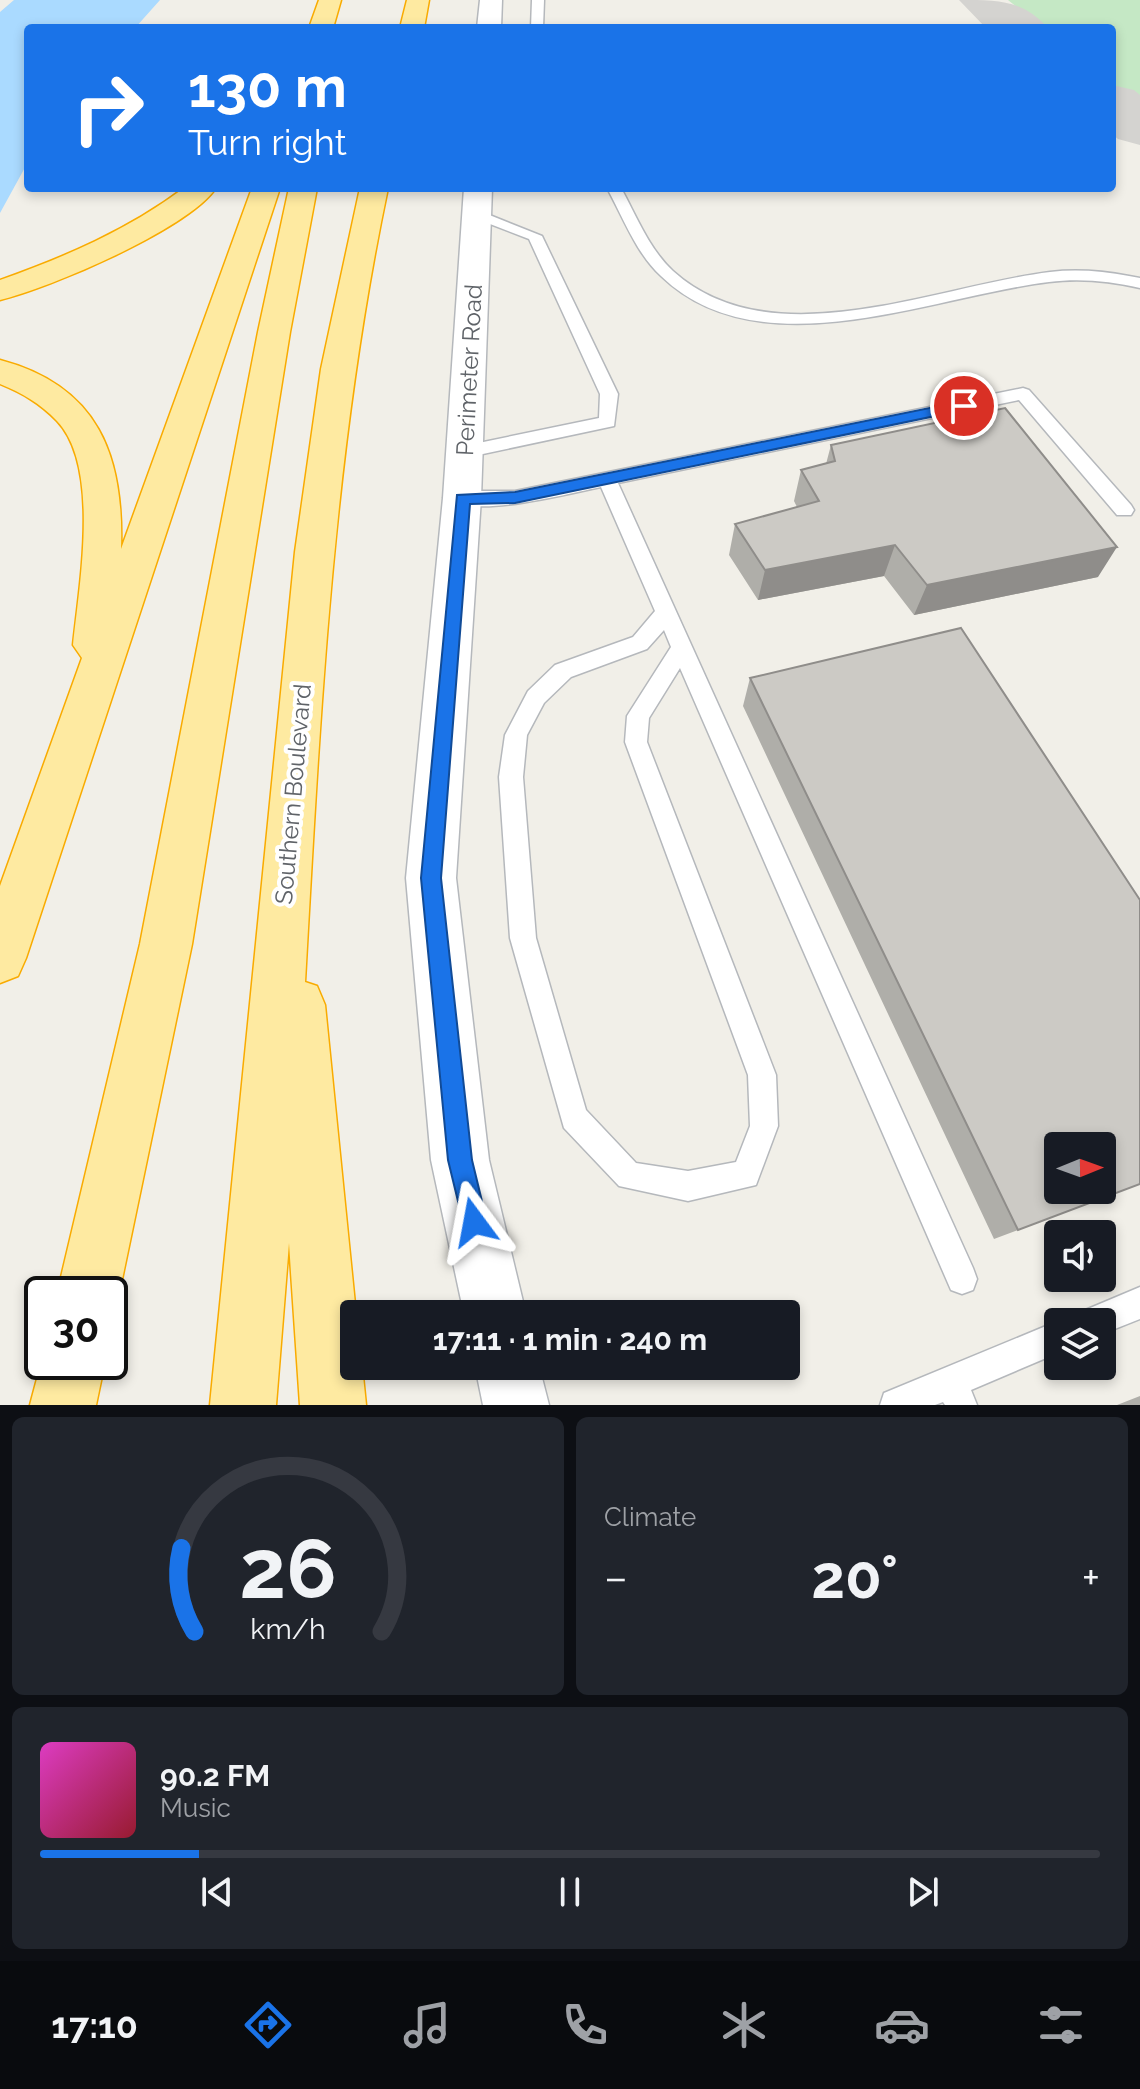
<!DOCTYPE html>
<meta charset="utf-8">
<style>
body{margin:0;font-family:Raleway,sans-serif;background:#20242c;color:#f1f3f6;height:100vh;display:flex;flex-direction:column;font-size:30px;white-space:nowrap}
*{box-sizing:border-box;margin:0}
p{font-size:26px;color:#9ea1a6}
.icon{flex:none;width:44px;height:44px;fill:none;stroke:currentColor;stroke-width:2;stroke-linecap:round;stroke-linejoin:round}
.map{position:relative;height:1405px;overflow:hidden}
.details{display:flex;flex-direction:column;gap:12px;padding:12px;background:#0d0f14;flex:1}
.details>*{flex:none}
.guide{position:absolute;left:24px;top:24px;width:1092px;height:168px;border-radius:8px;box-shadow:0 4px 12px #0003;background:#1a73e8;color:#fff;overflow:hidden}
.needle{width:52px;rotate:89deg}
.tools{position:absolute;left:1044px;top:1132px;display:grid;gap:16px}
.tools a{display:grid;place-items:center;width:72px;height:72px;border-radius:8px;background:#171b24;box-shadow:0 4px 12px #0003;font-size:40px}
.speed{position:absolute;left:24px;top:1276px;display:flex;gap:16px;font-size:40px;font-weight:700;text-align:center}
.speed>*{display:grid;place-content:center;width:104px;height:104px;border-radius:50%;background:#171b24;box-shadow:0 4px 12px #0003;line-height:1}
.speed .limit{border:4px solid #111;border-radius:12px;background:#fff;color:#111}
.pin{position:absolute;display:grid;place-items:center;width:68px;height:68px;color:#fff;margin:-34px;border:4px solid #fff;border-radius:50%;box-shadow:0 2px 8px #0007}
.me{position:absolute;width:88px;margin:-44px;rotate:347deg;stroke-linejoin:round;filter:drop-shadow(0 0 6px #0008)}
.turn{display:flex;align-items:center;gap:28px;height:168px;padding:0 32px;font-size:36px}
.turn .icon{width:104px;height:104px;stroke-width:2.5}
.turn b{display:block;font-size:56px;line-height:68px}
.big{font-size:60px;font-weight:700;line-height:1.1}
.details .widget{flex:1;display:flex;flex-direction:column;justify-content:center;gap:12px;min-width:0;padding:0 28px;border-radius:12px;background:#20242c}
.details .dial{align-items:center;gap:0}
.dial svg{height:208px;overflow:visible;fill:none;stroke:#363941;stroke-width:7;stroke-linecap:round;text-anchor:middle}
.dial text{fill:#f1f3f6;stroke:none}
.song{display:flex;align-items:center;gap:24px}
.cover{width:96px;height:96px;border-radius:12px;background:linear-gradient(135deg,hsl(310 70% 55%),hsl(350 70% 35%))}
.played{height:8px;border-radius:4px;background:linear-gradient(90deg,#1a73e8 15%,#363941 15%)}
.keys{display:flex;justify-content:space-around;direction:ltr}
.heat{display:flex;justify-content:space-between;align-items:center;font-size:44px;direction:ltr}
.details .tiles{flex:1;display:grid;gap:12px;grid-template-columns:1fr 1fr}
.widget:last-child{grid-column:span 2}
.trip{position:absolute;left:340px;top:1300px;width:460px;height:80px;border-radius:8px;background:#171b24;box-shadow:0 4px 12px #0003;font-weight:700;line-height:80px;text-align:center}
.tabs{display:flex;height:128px;justify-content:space-around;align-items:center;background:#090b0e;color:#9ea1a6}
.tabs .icon{width:56px;height:56px}
.tabs .active{color:#1a73e8}
.tabs b{font-size:36px;color:#f1f3f6}
.map>svg:first-child{display:block}
</style>
<div class="map">
<svg width="1140" height="1405" viewBox="0 0 1140 1405">
<rect width="100%" height="100%" fill="#f1efe8"/>
<!-- green -->
<path fill="#c5e8c5" d="M1008,0H1140V106L1112,84V28H1043Z"/>
<!-- water -->
<path fill="#aadaff" d="M14,0H160L135,28H28V162L0,213V12Z"/>
<g fill="none" stroke-linecap="round" stroke-linejoin="round">
<!-- taxiway -->
<path fill="#d4d3d0" fill-rule="evenodd" d="M959,0C1000,0 1022,0 1048,28H986Z
M1112,85L1134,90L1140,95V145L1118,139L1112,134Z"/>
<!-- service casing -->
<g stroke="#b5b8bc" stroke-width="3">
<path id="service" d="M532,0H544L543,28H531Z
M607,188H621C636,215 649,249 673,271C772,360 935,286 1050,272C1076,269 1103,271 1129,276L1140,278V288C1110,281 1079,278 1049,282C932,296 760,372 661,276C636,253 623,217 607,188Z
M477,210L542,236L618,394L614,426L464,458L458,456L455,452L464,446L599,418L600,394L529,239L472,217L470,214Z
M1023,388L1029,390L1131,505L1134,510L1131,515H1117L1019,400L618,483L973,1268L977,1279L973,1290L962,1294L951,1290L680,668L649,718L647,742L776,1075L778,1126L756,1185L688,1201L619,1186L564,1128L510,938L499,777L505,735L528,691L555,665L633,637L655,611L601,487C575,492 469,520 453,498L462,491H515ZM664,630L671,647L627,716L625,742L748,1075L750,1126L736,1162L688,1171L636,1163L586,1110L536,938L523,777L527,735L544,703L571,677L647,649Z
M1140,1287V1319L1102,1334V1322H1078L1083,1311Z
M1058,1321V1353L971,1390L977,1405H945L943,1402L935,1405H880L884,1393Z"/>
</g>
<!-- minor casing -->
<g stroke="#b5b8bc" stroke-width="3">
<path id="minor" d="M480,0H502L501,28H477Z
M464,188H492L481,498L456,878L489,1160L526,1314H464L431,1160L406,878L443,498Z
M475,1366H539L549,1405H483Z"/>
</g>
<!-- trunk casing -->
<g stroke="#f9ab00" stroke-width="3">
<path id="trunk" d="M319,0H341L333,28H309Z
M407,0H429L424,28H400Z
M184,188H216C188,229 50,288 0,300V280C65,257 128,230 184,188Z
M252,188H280L26,958L18,976L0,983V886L82,658L73,645C79,586 101,467 57,421C40,403 22,393 0,384V360C98,386 124,455 121,549Z
M289,188H317L290,332L192,944L119,1294L110,1316V1294H57L140,944L258,332Z
M360,188H388C333,449 320,716 305,982L317,986L325,1005L356,1314L354,1366H362L366,1405H300L289,1243L276,1405H210L295,552L321,369Z
M42,1360L105,1362L96,1405H30Z"/>
</g>
<!-- service -->
<use href="#service" fill="#fff" fill-rule="evenodd"/>
<!-- minor -->
<use href="#minor" fill="#fff" fill-rule="evenodd"/>
<!-- trunk -->
<use href="#trunk" fill="#feeaa1" fill-rule="evenodd"/>
</g>
<!-- wall -->
<path fill="#afaea9" d="M831,445L1098,577L914,615L884,576L758,600L729,555L735,524L797,507L794,501L801,470L826,464Z
M750,678L1140,1184L994,1239L743,706Z
M1140,1396V1405H1117Z"/>
<!-- shaded-wall -->
<path fill="#8f8d8a" d="M895,545L884,576L758,600L765,570Z
M1117,547L1098,577L914,615L927,585Z"/>
<!-- building -->
<path fill="#cccac5" stroke="#8f8d8a" stroke-width="2" fill-rule="evenodd" d="M1005,408L1117,547L927,585L895,545L765,570L735,524L819,501L801,470L835,461L831,445Z
M961,628L1140,900V1184L1018,1230L750,678ZM1058,1146H1102V1190H1058Z"/>
<!-- route -->
<path fill="#1a73e8" stroke="#114b97" stroke-width="2" d="M964,401L971,406L969,409L515,503L470,504L441,878L472,1160L487,1222L483,1230L474,1234L465,1230L448,1160L421,878L457,495L515,492Z"/>
<g text-anchor="middle" dominant-baseline="central" stroke-width="8" stroke-linejoin="round" paint-order="stroke">
<!-- street labels -->
<g font-size="24" fill="#5f6368" stroke="#fff">
<text transform="translate(469 370) rotate(-87)">Perimeter Road</text>
<text transform="translate(293 794) rotate(-85)">Southern Boulevard</text>
</g>
</g>
</svg>
<div class="tools">
<a><svg class="needle" viewBox="-14 -14 28 28"><path d="M0-13l5 13h-10z" fill="#e53935"/><path d="M0 13l5-13h-10z" fill="#9ea1a6"/></svg></a>
<a><svg class="icon" aria-label="sound" viewBox="0 0 24 24"><path d="M4 9h4l5-4v14l-5-4H4zM17 9q2 3 0 6"/></svg></a>
<a><svg class="icon" aria-label="layers" viewBox="0 0 24 24"><path d="M12 4l9 5-9 5-9-5zM3 14l9 5 9-5"/></svg></a>
</div>
<div class="speed"><div class="limit">30</div></div>
<div class="pin" style="left:964px;top:406px;background:#d93025"><svg class="icon" aria-label="arrive" viewBox="0 0 24 24"><path d="M6 21V4h12l-3 4 3 4H6"/></svg></div>
<svg class="me" style="left:474px;top:1222px" viewBox="-20 -20 40 40"><path d="M0-17L14 15 0 8-14 15z" fill="#1a73e8" stroke="#fff" stroke-width="4"/></svg>
<div class="trip">17:11 · 1 min · 240 m</div>
<div class="guide">
<div class="turn"><svg class="icon" aria-label="right" viewBox="0 0 24 24"><path d="M7 20v-9h11M14 6l5 5-5 5"/></svg><div><b>130 m</b>Turn right</div></div>
</div>
</div>
<section class="details">
<div class="tiles">
<div class="widget dial"><svg viewBox="0 0 100 80">
<path d="M14 69A42 42 0 1 1 86 69"/>
<path d="M14 69A42 42 0 0 1 9 37" stroke="#1a73e8"/>
<text x="50" y="56" font-size="32" font-weight="700">26</text>
<text x="50" y="72" font-size="11">km/h</text>
</svg></div>
<div class="widget"><p>Climate</p>
<div class="heat"><a>−</a><b class="big">20°</b><a>+</a></div>
</div>
<div class="widget">
<div class="song"><i class="cover"></i><div><b>90.2 FM</b><p>Music</p></div></div>
<div class="played"></div>
<div class="keys"><svg class="icon" aria-label="previous" viewBox="0 0 24 24"><path d="M18 5L8 12l10 7zM5 5v14"/></svg><svg class="icon" aria-label="pause" viewBox="0 0 24 24"><path d="M8 5v14M16 5v14"/></svg><svg class="icon" aria-label="next" viewBox="0 0 24 24"><path d="M6 5l10 7-10 7zM19 5v14"/></svg></div>
</div>
</div>
</section>
<nav class="tabs">
<b>17:10</b>
<svg class="icon active" aria-label="directions" viewBox="0 0 24 24"><path d="M12 3l9 9-9 9-9-9zM9 14v-3h6M13 9l2 2-2 2"/></svg>
<svg class="icon" aria-label="music" viewBox="0 0 24 24"><path d="M9 18V5l10-2v13"/><circle cx="6" cy="18" r="3"/><circle cx="16" cy="16" r="3"/></svg>
<svg class="icon" aria-label="phone" viewBox="0 0 24 24"><path d="M5 4h4l2 5-3 2q2 4 5 5l2-3 5 2v4C11 20 4 13 5 4z"/></svg>
<svg class="icon" aria-label="climate" viewBox="0 0 24 24"><path d="M12 3v18M4 7l16 10M4 17L20 7"/></svg>
<svg class="icon" aria-label="car" viewBox="0 0 24 24"><path d="M5 17H2v-5l4-1 3-4h7l3 4 3 1v5h-3M9 17h6M6 11h13"/><circle cx="7" cy="17" r="2"/><circle cx="17" cy="17" r="2"/></svg>
<svg class="icon" aria-label="filters" viewBox="0 0 24 24"><path d="M4 7h16M4 17h16"/><circle cx="9" cy="7" r="2"/><circle cx="15" cy="17" r="2"/></svg>
</nav>
